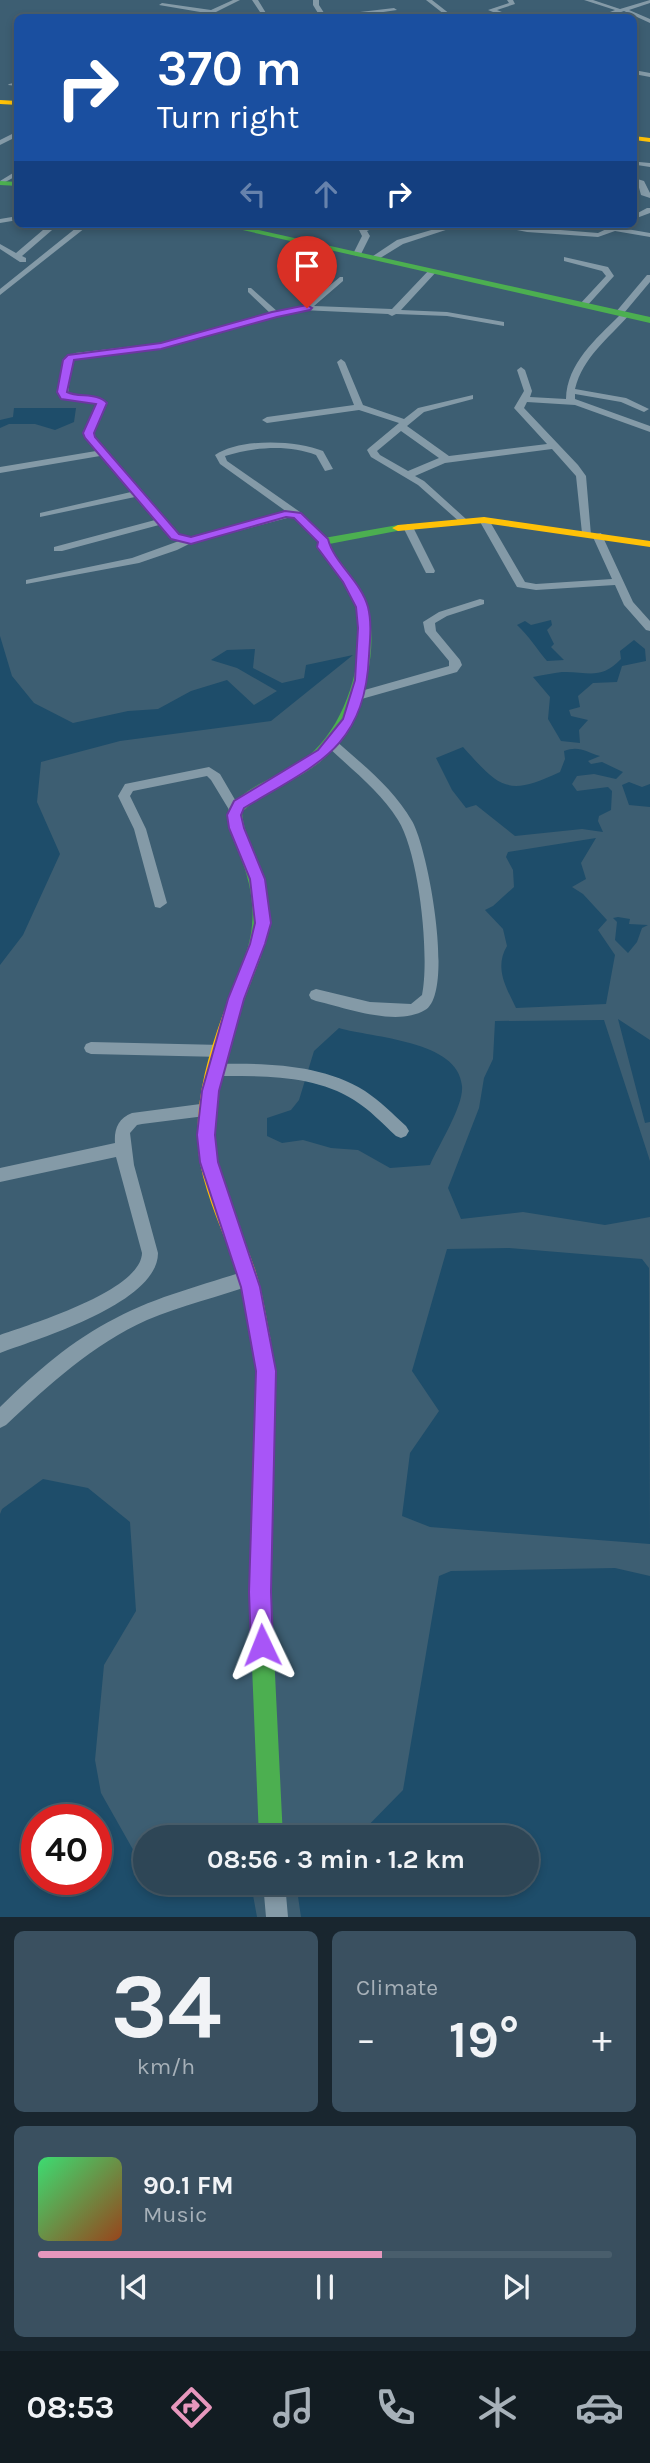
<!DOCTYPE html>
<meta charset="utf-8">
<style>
body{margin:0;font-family:Karla,sans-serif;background:#3a5060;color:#f1f3f6;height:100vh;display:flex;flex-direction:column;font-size:26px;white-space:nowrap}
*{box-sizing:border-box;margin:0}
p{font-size:23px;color:#a7b1b9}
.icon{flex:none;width:38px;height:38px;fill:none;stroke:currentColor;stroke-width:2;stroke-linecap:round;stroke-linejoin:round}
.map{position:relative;height:1917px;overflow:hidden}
.drawer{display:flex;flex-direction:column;gap:14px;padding:14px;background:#19262f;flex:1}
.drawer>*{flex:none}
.banner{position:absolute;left:14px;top:14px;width:623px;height:214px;border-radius:10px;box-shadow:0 4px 10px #0003,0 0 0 2px #495e6c;background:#1a4fa0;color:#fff;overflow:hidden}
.speed{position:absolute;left:21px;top:1804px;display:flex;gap:14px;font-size:35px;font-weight:700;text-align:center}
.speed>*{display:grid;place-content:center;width:91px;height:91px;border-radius:50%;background:#2e4656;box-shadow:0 4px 10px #0003,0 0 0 2px #495e6c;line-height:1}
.speed .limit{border:10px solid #d22;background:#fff;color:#111}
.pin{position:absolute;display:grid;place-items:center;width:60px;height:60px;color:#fff;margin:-72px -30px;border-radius:50% 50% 50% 0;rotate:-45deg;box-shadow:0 0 7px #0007}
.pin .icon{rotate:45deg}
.me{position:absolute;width:77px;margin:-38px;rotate:358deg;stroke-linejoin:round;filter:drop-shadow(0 0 5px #0008)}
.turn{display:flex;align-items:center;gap:24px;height:147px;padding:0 28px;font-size:32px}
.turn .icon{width:91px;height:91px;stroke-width:2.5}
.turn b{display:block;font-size:49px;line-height:60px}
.lanes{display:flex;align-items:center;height:66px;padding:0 28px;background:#0003;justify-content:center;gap:35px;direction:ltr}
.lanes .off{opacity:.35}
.big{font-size:52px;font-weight:700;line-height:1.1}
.drawer .tile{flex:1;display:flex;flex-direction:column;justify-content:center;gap:10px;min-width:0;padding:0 24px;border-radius:10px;background:#3a5060}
.drawer .dial{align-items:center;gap:0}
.dial b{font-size:91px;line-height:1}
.song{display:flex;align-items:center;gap:21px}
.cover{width:84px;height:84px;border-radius:10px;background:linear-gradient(135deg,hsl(140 70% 55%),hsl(20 70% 35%))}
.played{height:7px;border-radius:4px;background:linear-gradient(90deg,#e797bd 60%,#495e6c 60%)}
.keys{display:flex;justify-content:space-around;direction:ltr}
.heat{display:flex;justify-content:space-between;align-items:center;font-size:38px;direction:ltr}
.drawer .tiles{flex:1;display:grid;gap:14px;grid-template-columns:1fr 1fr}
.tile:last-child{grid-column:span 2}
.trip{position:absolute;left:133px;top:1825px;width:406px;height:70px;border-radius:35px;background:#2e4656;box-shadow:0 4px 10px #0003,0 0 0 2px #495e6c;font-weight:700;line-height:70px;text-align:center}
.menu{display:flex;height:112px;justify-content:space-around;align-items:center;background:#121c22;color:#a7b1b9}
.menu .icon{width:49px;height:49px}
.menu .selected{color:#e797bd}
.menu b{font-size:32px;color:#f1f3f6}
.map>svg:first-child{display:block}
</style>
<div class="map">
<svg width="650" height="1917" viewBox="0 0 650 1917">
<rect width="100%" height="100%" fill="#3d5e72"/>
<!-- water -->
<path fill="#1e4d6a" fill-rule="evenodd" d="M14,408H76L74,422L55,430L35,424H9L0,428V420L13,417Z
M551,620L552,625L547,630L554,644L551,647L564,660L547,661C536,648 529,636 517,625L525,621L531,625Z
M0,636L12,676L34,703L73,723L128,711L158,709L191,691L227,680L254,705L277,691L237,668L211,660L227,650L255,649L253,668L282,683L304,678L306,665L353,655L271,721L120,741L41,762L37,802L60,854L23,935L0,965Z
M634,640L645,649L646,661L622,666L617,682L593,683L578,696L580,707L569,710L571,716L588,720L579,730L580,743L561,741L548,719L550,697L533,677C543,675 553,673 562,672C587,671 600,681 621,659L620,651Z
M463,747C500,788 507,797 560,772L565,759L564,751C579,745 586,752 600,756L588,761L591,764L602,762L623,772L616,779L594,774L577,776L572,784L577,791L608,787L612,791L611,810L599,816L598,821L603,832L582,829L515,836L476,805L466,808L452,790L436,758Z
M629,782L642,787L650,784V807L629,805L622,785Z
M596,838L581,863L586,879L572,887L583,894L607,920L598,930L615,955L606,1004L516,1008C506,987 494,968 507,946L503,929L485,910L493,906L514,887L513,870L506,857L508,852Z
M618,917L630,919L629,924L648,925L642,928L637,942L628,953L615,940L617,922L613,918Z
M618,1019L650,1040V1122L645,1123Z
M604,1020L650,1161V1217L605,1225L523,1212L461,1219L448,1188L479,1108L484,1078L493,1059L495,1021Z
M339,1028C372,1038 459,1040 462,1086C464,1106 438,1146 430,1165L390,1168L358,1150L331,1148L303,1140L282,1143L267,1136V1118L291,1110L299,1100L314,1051Z
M509,1248L642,1259L649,1268L650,1544L430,1527L402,1516L410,1453L439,1411L412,1371L447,1249Z
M43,1479L88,1488L130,1522L136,1611L104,1665L95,1760L101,1793L140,1862H145V1883H218L253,1895L257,1917H0V1514L2,1509ZM37,1820H96V1880H37Z
M615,1568L650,1576V1917H301L296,1883H527V1838L357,1837L403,1790L439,1576L451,1571Z"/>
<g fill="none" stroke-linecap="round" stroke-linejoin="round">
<!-- street -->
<path fill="#849aa7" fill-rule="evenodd" d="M233,0H240L206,17L203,15L206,13L159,5L162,3L211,10Z
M252,0H258L269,18H264Z
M313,0H319V5L326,16L394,8L397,10L342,18H321L313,5Z
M426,0H432L455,18H449Z
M507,0H513L515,4L497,10L517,18H508L488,10L509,3Z
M584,0H593L620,9L650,0V3L629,10L650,19V23L624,11L604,18H595L615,10Z
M107,15L110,18H105Z
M634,70L650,73V77L634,74Z
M18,82V86L8,85L9,84Z
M18,131V136L0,145V140Z
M639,162L650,163V167L637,165Z
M18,170V175L0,185V181Z
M634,178L644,181L650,193V198L641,195L638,184L634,182Z
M647,208H650V213L634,219V215Z
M18,216V220L0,223V219Z
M50,224H59L22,256L26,258V262H20L0,249V244L16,253Z
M81,224H90L0,295V289Z
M356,224H364L365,226L382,224L367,231L370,236L361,254L357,256L353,254L362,236Z
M452,224H464L403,244L377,260L370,258L397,240Z
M487,224L598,233L617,224H626L621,228L650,233V237L615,231L598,237L527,232Z
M564,257L608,267L614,276L586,307L579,305L606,276L602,271L564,261Z
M430,269L437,271L401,310L447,312L504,322V326L447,316L396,314L392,316L388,314L302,310L161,349L77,358L72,361L68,394L105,401L107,403L94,430L95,438L179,535L191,538L287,512L220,464L215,455C240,438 296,440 323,451L333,469L325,471L316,455C289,444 253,447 225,456L227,461L300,512L328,539V543H320L297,520L291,517L189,544L177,550L139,563L26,584V580L132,558L179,541L171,539L159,525L62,551H54V547L155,520L135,497L40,517V513L131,492L100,456L0,473V467L96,451C79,431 86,426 97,404L67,399L59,395L65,358L75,353L161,343L271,314L248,292V288H251L278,312L305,306L340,277H343V281L314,306L392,309Z
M647,275H650V282L624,313L629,315C608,339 583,357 575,389L626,398L649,409L644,412L621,402L575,394V399L650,426V432L575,405L527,402L524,408L578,465L586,476L591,535L582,533L576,476L552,449L445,463L415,476L424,481L466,519V523L462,524L418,485L371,457L367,450L369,448L399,423L359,410L267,423L262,420L267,417L354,405L337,362L341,359L345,362L363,405L404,419L418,408L473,395V399L424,412L407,426L449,456L547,444L514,408L524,391L517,370L521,367L525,370L532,391L530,397L566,399C567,363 596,339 620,315L615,313ZM401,431L439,458L408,471L380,455L377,451Z
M484,517L489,520L525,582L536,584L612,579L592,535L601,533L633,602L650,621V631L646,630L624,605L615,585L536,590L517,587L479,520Z
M408,524L413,527L435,571L434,573H426L403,527Z
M480,599L484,600V604L447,616L435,623L436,631L460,660L462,665L457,672L358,700L354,699V693L449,666V661L425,632L423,622L439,612Z
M331,739L335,740C363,765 393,788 412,821C428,848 455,993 425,1010C397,1027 346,1008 316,1001L311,999L309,995L311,991L316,989L370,1002L411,1004L422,995C430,956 419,853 398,820C380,791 351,769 327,746L325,743Z
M209,767L220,774L241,810L239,813H231L211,780L207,776L133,791L130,796L146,829L167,903L160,908L155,907L134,829L118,796L125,784Z
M91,1042L222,1045L227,1047L229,1051L227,1055L222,1057L91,1054L86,1052L84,1048L86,1044Z
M217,1064C266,1063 322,1064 365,1091C380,1101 393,1114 406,1126L409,1131L406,1136L401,1138L396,1136C382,1123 370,1110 354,1100C315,1075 262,1076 217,1076L212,1074L210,1070L212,1066Z
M208,1103L213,1105L216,1110L213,1115L142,1124L137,1125L130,1133L134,1165L158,1253C158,1303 40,1338 0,1353V1335C31,1324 141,1291 142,1253L116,1157L0,1182V1168L115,1143C114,1130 118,1118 132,1113Z
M248,1270L254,1272L256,1278L254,1284C219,1297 182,1305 147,1320C93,1344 49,1385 6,1425L0,1428V1407C35,1373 72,1340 116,1318C157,1296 204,1285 248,1270Z
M263,1883H285L288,1917H266Z"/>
<!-- fast -->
<path fill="#4caf50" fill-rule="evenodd" d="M0,181L18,182V186L0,185Z
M216,224H231L650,317V323Z
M398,525L404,528L402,530L329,544V547C341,564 357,580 365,600C384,650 359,729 319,763C295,782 265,790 242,812C243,827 249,840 254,854C268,888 273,921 261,956L259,960H247L245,956C258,920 253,888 239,853C234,838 228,826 228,810C245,785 280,777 303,760C346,730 371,650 353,600C346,580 329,564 317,547L318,541L324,538Z
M261,1332L268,1335L276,1371L271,1592L283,1838H259L249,1592L256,1371L251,1342L254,1335Z"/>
<!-- slow -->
<path fill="#ffc107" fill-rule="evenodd" d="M0,100L18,101V105L0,104Z
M634,136L650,138V142L634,140Z
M484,517L650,541V547L484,523L398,531L392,528L398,525Z
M253,950L259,952L261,956C237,1019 204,1095 218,1163C225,1199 243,1234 255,1269C263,1293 266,1317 271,1342L268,1349L261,1352L254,1349L251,1342C247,1317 244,1293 236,1269C224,1234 207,1199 200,1163C188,1094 221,1019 245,956L247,952Z"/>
</g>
<!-- route -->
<path fill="#a855f7" stroke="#6d37a1" stroke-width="2" d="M307,305L312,308L310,310L277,317L161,349L74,360L67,392C79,398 97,392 107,403L94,433L95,437L179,534L191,537L285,511L301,513L328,539C334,563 361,581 368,607C372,623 370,640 369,656C365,749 315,765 244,808L241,815L244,828L265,879L271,923L265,944L244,999L219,1091L215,1135L218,1162L260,1287L276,1371L271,1592L273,1645L270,1653L262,1656L254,1653L251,1645L249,1592L256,1371L241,1287L200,1162L197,1135L202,1091L228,999L250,944L255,923L250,879L229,828L227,815L234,801L318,750L343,719L355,680L358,628L356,607L343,582L317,547L318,542L294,518L286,517L191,544L171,539L85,438L83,433L96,404L61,399L57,392L63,360L68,355L161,343L272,312Z"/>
</svg>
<div class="speed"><div class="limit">40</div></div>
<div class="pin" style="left:307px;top:308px;background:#d93025"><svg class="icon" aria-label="arrive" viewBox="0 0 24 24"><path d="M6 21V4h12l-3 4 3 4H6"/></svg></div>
<svg class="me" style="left:262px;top:1645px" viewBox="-20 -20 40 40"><path d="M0-17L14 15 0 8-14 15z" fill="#a855f7" stroke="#fff" stroke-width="4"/></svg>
<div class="trip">08:56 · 3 min · 1.2 km</div>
<div class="banner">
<div class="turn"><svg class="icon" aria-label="right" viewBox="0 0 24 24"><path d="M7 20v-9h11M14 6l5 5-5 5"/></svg><div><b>370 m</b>Turn right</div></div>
<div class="lanes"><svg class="icon off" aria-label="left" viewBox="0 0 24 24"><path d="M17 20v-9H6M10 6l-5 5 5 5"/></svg><svg class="icon off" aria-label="ahead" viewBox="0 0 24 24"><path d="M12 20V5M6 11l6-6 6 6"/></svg><svg class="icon" aria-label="right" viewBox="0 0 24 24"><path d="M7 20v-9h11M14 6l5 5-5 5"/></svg></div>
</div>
</div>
<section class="drawer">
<div class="tiles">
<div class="tile dial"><b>34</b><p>km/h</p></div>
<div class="tile"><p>Climate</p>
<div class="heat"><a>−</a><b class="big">19°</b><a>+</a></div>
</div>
<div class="tile">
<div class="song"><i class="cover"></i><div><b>90.1 FM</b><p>Music</p></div></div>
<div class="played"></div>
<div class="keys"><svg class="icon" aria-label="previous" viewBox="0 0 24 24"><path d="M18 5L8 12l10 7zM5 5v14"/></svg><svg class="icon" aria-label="pause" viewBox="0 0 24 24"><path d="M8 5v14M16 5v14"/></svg><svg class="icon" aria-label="next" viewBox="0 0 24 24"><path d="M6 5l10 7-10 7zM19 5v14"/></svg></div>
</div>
</div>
</section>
<nav class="menu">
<b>08:53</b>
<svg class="icon selected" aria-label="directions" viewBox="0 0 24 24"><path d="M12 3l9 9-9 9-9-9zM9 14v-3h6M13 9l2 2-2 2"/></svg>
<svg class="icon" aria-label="music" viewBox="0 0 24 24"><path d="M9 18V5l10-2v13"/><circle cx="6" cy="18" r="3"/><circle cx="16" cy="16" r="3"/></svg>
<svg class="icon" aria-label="phone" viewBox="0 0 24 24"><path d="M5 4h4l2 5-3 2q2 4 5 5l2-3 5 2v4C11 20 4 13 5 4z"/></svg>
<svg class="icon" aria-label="climate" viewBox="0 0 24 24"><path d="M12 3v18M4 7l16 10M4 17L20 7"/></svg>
<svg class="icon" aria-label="car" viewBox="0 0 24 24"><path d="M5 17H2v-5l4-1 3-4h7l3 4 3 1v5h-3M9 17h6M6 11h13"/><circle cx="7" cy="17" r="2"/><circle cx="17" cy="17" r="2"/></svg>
</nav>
